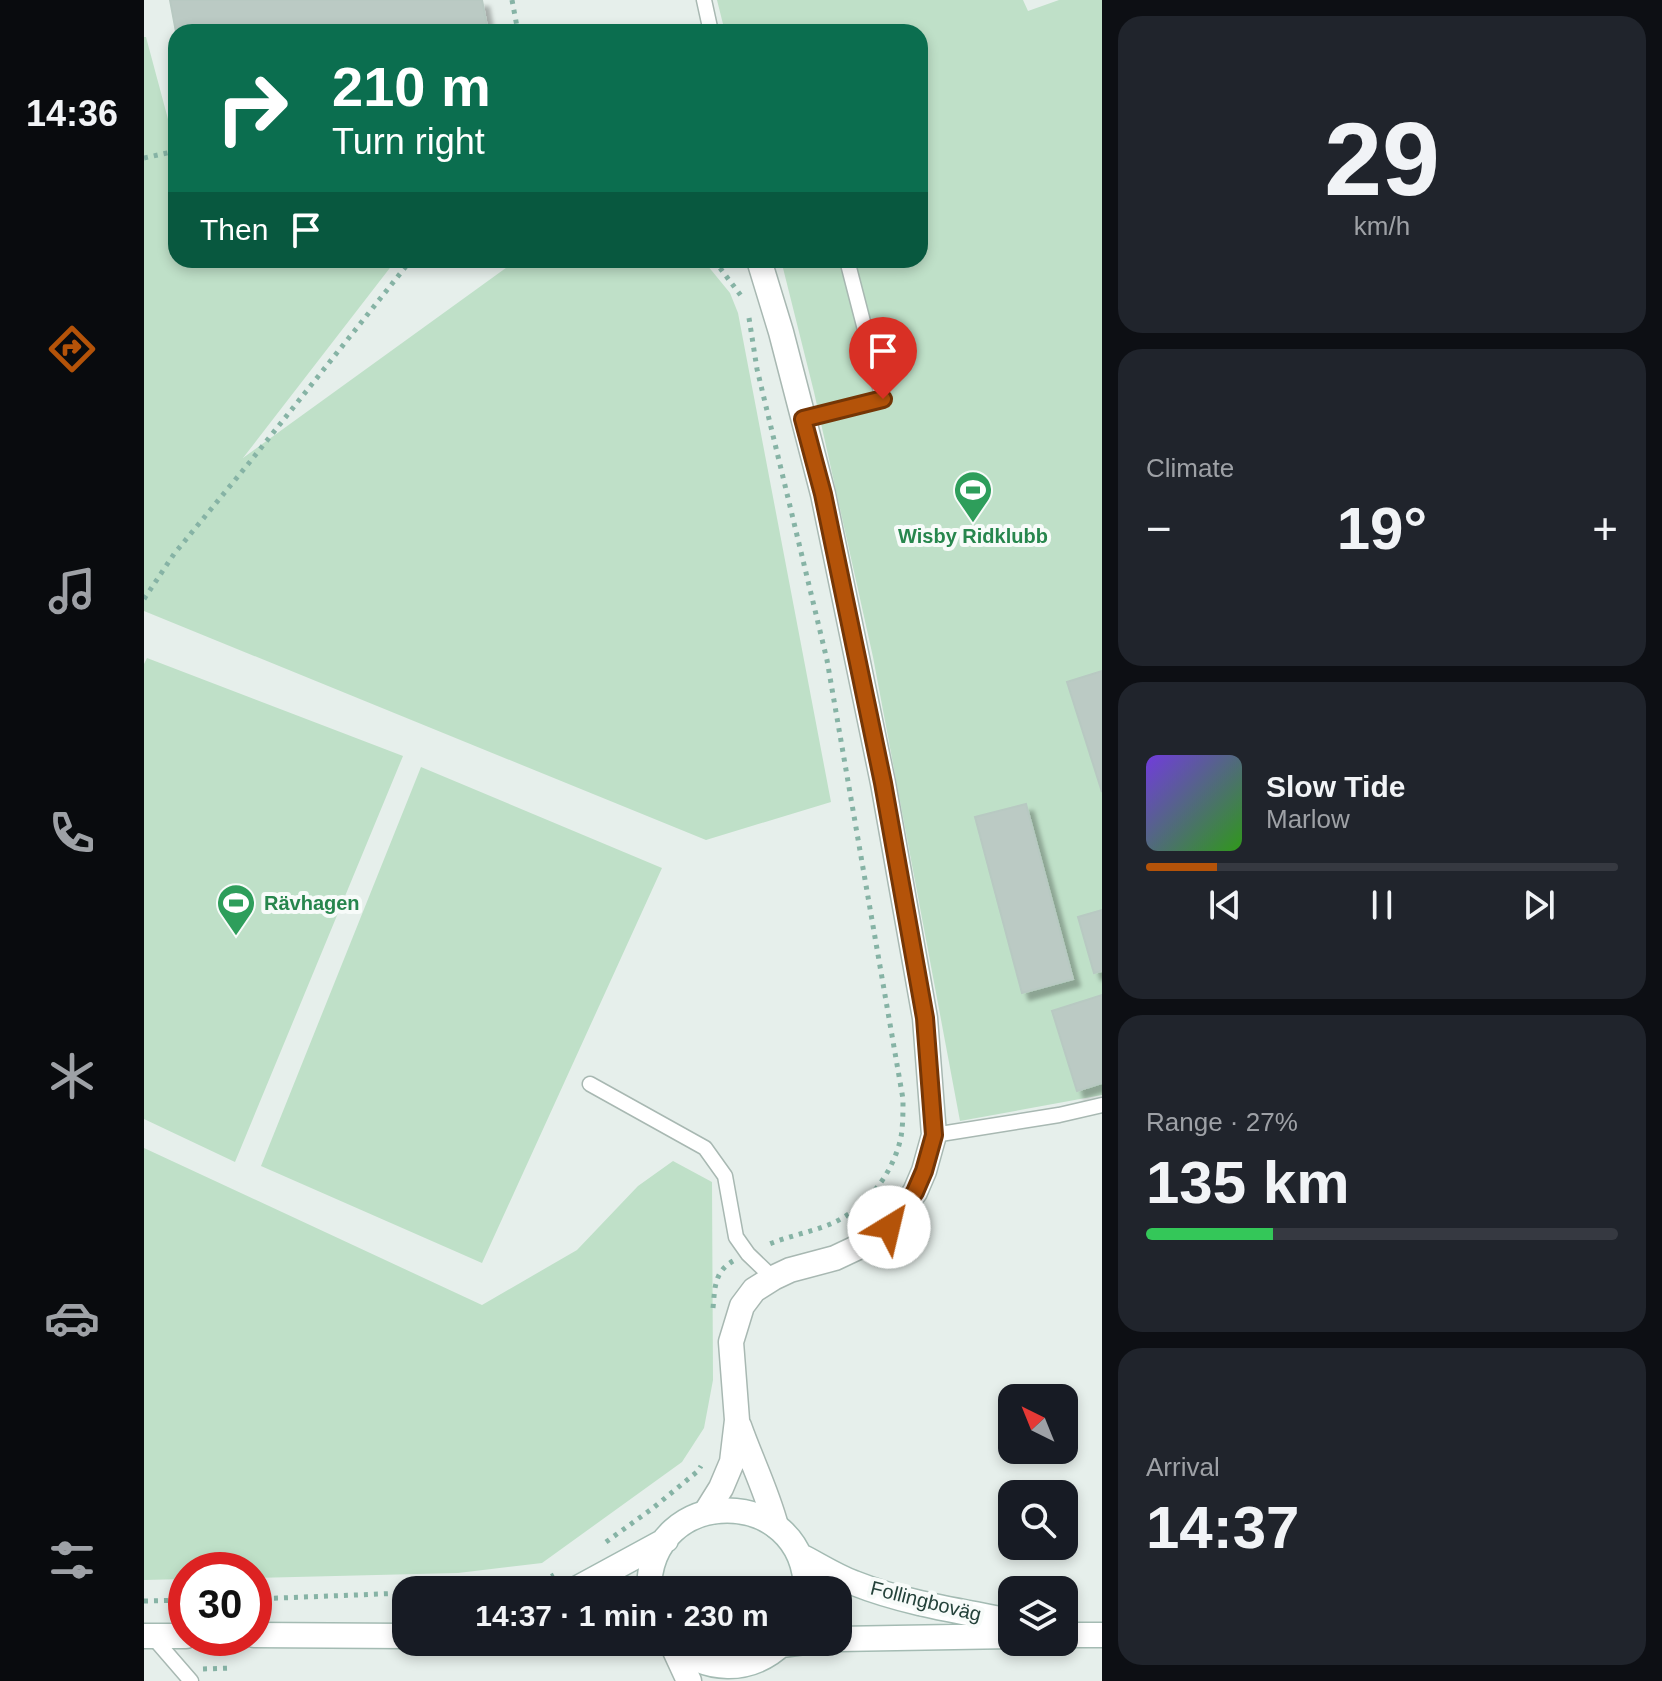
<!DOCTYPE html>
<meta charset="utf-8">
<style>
body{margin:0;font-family:Arial,sans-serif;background:#20242c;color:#f1f3f6;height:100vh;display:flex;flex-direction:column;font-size:30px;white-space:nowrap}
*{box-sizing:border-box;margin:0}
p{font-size:26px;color:#9ea1a6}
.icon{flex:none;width:44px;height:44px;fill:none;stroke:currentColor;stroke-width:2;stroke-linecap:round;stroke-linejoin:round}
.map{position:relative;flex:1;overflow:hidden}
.panel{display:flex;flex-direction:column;gap:16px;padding:16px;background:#0d0f14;width:560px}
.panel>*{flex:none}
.top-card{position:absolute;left:24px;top:24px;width:760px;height:244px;border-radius:24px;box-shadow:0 4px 12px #0003;background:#0b6e4f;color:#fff;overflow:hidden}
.needle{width:52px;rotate:317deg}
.controls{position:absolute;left:854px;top:1384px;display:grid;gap:16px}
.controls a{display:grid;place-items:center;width:80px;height:80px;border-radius:16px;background:#171b24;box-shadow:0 4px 12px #0003;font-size:40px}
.speed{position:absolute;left:24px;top:1552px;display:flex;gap:16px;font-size:40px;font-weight:700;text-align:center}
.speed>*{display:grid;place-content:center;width:104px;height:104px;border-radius:50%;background:#171b24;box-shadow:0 4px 12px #0003;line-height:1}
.speed .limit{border:12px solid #d22;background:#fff;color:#111}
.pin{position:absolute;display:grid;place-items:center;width:68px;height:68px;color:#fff;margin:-82px -34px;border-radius:50% 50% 50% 0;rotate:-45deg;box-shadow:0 0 8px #0007}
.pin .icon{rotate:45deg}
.me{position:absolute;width:88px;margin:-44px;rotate:36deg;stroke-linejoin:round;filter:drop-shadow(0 0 6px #0008)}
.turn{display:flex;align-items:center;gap:28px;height:168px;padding:0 32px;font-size:36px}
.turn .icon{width:104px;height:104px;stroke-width:2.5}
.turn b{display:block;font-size:56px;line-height:68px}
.then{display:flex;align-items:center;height:76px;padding:0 32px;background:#0003;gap:16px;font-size:30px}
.big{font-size:60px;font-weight:800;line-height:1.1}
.panel .widget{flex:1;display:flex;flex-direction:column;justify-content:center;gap:12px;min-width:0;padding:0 28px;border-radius:24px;background:#20242c}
.panel .dial{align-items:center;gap:0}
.dial b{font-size:104px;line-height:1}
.song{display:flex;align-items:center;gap:24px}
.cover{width:96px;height:96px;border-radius:12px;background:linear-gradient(135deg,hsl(260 70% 55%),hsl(110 70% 35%))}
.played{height:8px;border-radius:4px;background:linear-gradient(90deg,#b45309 15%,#363941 15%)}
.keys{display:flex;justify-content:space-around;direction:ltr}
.heat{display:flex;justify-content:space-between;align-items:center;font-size:44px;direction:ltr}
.charge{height:12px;border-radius:6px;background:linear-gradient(90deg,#34c759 27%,#363941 0)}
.trip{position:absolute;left:248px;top:1576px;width:460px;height:80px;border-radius:24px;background:#171b24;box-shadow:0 4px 12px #0003;font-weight:800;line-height:80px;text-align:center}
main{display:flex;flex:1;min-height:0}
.tab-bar{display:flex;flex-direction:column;width:144px;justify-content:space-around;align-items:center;background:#090b0e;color:#9ea1a6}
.tab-bar .icon{width:56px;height:56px}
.tab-bar .selected{color:#b45309}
.tab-bar b{font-size:36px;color:#f1f3f6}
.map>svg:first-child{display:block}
</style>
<main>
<nav class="tab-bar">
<b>14:36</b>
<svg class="icon selected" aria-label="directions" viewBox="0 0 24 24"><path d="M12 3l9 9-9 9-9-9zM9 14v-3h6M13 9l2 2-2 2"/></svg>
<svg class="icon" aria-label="music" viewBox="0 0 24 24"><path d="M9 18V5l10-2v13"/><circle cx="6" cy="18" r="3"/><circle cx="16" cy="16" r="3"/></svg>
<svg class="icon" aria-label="phone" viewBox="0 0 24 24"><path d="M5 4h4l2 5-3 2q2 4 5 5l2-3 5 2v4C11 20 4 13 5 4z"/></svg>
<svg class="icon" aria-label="climate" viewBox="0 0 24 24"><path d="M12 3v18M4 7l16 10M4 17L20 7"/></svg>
<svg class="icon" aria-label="car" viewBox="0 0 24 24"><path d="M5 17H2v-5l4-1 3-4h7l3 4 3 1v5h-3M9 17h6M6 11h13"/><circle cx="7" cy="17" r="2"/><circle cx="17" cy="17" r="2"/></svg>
<svg class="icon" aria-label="filters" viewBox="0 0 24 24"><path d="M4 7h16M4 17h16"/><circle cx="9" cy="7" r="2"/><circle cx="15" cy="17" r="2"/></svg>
</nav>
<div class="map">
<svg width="958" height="1681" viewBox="0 0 958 1681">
<defs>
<filter id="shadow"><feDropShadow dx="7" dy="7" stdDeviation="2" flood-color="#0004"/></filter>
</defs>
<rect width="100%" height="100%" fill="#e6efeb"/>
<!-- green -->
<path fill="#bfe0c8" d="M573,0H879L884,11L915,0H958V1095L816,1121L729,657L670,392L637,260H776V32H581Z
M0,37H2L32,149V260H252L99,458L373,260H559L586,293L594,313L687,802L562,840L0,611Z
M3,658L259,756L91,1162L0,1119V664Z
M277,767L518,868L338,1263L117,1166Z
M0,1148L338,1305L433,1250L494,1186L529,1161L568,1182L569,1380L560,1428L538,1462L398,1563L314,1573L110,1578V1570H42V1579L0,1580Z"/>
<!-- building -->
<path fill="#bbcac4" stroke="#b8c9c2" stroke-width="2" filter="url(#shadow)" d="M26,0H338L344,32H32Z
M958,671V792L923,682Z
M882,804L929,979L878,993L831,817Z
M958,910V971L950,973L934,917Z
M958,995V1083L933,1091L908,1011Z"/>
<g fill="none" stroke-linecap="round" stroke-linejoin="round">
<!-- service casing -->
<g stroke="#a8b8b2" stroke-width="17">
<path id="service" d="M560,0L567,32
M659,419L739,399L703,260
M446,1084L561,1148L581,1176L592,1237L604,1254L629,1278
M790,1135L915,1115L958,1105
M8,1636L47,1681"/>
</g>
<!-- minor casing -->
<g stroke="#a8b8b2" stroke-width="27">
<path id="minor" d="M595,1426C607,1460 623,1492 632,1526
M562,1512L577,1488L588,1462L593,1420L587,1342L598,1306L610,1290L629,1278L646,1270L691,1258L708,1250L727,1241L745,1227L771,1192L780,1171L790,1135L781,1018L739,783L679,494L637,332L615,260
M527,1642L545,1681"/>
</g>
<!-- secondary casing -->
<g stroke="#a4bbb3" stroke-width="27">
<path id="secondary" d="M655,1555C673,1564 691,1576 710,1583C760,1603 815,1611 868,1621
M430,1590L522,1540
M505,1590C505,1484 661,1484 662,1590
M110,1635L262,1636
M920,1635H958
M0,1636H42
M694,1639L868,1636
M527,1642C561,1673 606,1675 640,1642
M637,1645L661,1642"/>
</g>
<!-- path -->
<path stroke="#86b3a5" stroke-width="5" stroke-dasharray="4 6" stroke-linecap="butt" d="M368,0L374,32
M0,158L32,151
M570,260L598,297
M605,318L613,369L683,660L759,1099C759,1112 759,1125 757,1137C749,1174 723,1207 689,1223C668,1232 644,1236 623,1245
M0,599L30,554L105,463L267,260
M569,1308C571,1288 570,1272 589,1261
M462,1542L509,1508L554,1471L557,1466
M309,1590C343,1588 379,1592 410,1575
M110,1599L262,1593
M0,1601L42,1600
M59,1669L88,1668"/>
<!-- service -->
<use href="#service" stroke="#fff" stroke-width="14"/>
<!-- minor -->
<use href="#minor" stroke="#fff" stroke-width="24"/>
<!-- secondary -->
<use href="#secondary" stroke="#fff" stroke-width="24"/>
</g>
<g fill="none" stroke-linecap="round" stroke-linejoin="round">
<!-- route casing -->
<g stroke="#753606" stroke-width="20">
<path id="route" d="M739,399L659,419L679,494L739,783L781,1018L790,1135L780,1171L771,1192L745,1227"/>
</g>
<!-- route -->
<use href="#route" stroke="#b45309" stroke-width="14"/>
</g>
<!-- icons -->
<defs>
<g id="stadium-pin" transform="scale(2)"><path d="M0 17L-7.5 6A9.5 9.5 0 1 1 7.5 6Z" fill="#2e9e5b" stroke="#f7fbf9"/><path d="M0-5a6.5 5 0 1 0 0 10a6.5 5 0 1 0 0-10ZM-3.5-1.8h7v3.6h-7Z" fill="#fff"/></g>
</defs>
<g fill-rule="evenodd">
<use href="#stadium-pin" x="829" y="490"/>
<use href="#stadium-pin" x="92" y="903"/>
</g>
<g text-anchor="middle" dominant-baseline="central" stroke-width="8" stroke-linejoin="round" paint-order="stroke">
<!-- leisure labels -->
<g font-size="20" font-weight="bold" fill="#27864d" stroke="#f7fbf9">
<text x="829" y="536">Wisby Ridklubb</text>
<text x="120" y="903" text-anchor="start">Rävhagen</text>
</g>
<!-- street labels -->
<g font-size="20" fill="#24423a" stroke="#f7fbf9">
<text transform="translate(782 1601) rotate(14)">Follingboväg</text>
</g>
</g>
</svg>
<div class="controls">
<a><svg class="needle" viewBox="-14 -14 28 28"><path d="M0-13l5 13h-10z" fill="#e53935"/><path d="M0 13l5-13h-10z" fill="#9ea1a6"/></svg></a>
<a><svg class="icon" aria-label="search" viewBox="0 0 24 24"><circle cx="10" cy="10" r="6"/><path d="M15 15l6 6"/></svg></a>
<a><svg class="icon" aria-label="layers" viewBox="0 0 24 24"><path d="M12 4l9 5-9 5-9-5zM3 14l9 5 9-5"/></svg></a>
</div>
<div class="speed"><div class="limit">30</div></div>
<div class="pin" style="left:739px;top:399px;background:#d93025"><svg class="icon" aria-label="arrive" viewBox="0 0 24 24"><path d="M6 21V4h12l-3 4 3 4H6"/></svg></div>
<svg class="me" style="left:745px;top:1227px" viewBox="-20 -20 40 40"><circle r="19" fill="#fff"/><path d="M0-13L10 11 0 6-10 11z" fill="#b45309"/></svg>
<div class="trip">14:37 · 1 min · 230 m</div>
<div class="top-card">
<div class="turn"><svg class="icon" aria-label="right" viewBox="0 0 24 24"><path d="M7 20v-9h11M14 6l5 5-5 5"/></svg><div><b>210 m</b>Turn right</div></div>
<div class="then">Then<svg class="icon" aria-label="arrive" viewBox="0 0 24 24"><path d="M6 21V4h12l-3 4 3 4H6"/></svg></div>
</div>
</div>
<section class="panel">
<div class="widget dial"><b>29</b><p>km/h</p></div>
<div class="widget"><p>Climate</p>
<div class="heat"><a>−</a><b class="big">19°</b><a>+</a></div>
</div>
<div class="widget">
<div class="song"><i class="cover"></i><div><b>Slow Tide</b><p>Marlow</p></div></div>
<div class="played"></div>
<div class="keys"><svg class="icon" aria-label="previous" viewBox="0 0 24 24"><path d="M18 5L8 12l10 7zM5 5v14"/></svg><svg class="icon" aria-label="pause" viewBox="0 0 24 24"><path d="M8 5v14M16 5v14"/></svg><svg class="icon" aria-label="next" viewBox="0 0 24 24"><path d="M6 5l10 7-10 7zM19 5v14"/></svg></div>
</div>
<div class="widget"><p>Range · 27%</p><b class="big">135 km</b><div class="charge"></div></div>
<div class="widget"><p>Arrival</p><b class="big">14:37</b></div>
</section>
</main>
